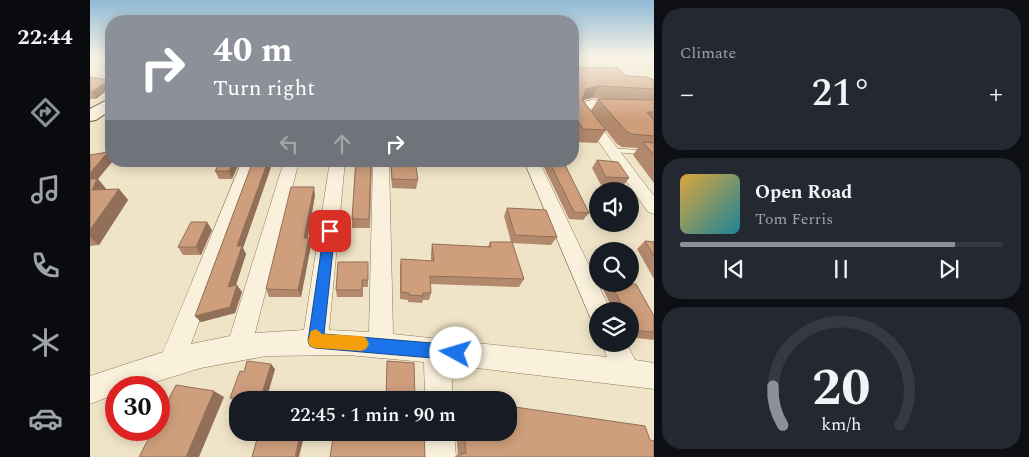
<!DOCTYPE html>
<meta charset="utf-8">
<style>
body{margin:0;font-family:Spectral,serif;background:#242831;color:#f1f3f6;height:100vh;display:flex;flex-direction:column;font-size:19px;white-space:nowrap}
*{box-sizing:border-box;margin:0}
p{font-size:16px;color:#9ea1a6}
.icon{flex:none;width:28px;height:28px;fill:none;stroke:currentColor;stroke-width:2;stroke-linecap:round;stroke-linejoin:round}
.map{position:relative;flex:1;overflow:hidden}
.side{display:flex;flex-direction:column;gap:8px;padding:8px;background:#0d0f14;width:375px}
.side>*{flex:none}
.banner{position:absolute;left:15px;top:15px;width:474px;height:152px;border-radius:20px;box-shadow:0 2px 12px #0003;background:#8c9099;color:#fff;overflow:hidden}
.controls{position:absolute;left:499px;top:182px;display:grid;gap:10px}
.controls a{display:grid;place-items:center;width:50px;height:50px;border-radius:50%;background:#171b24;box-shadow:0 2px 12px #0003;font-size:25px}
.speed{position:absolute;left:15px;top:376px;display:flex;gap:10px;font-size:25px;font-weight:700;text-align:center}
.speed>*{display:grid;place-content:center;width:65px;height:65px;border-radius:50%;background:#171b24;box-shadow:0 2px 12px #0003;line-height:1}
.speed .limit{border:8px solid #d22;background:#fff;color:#111}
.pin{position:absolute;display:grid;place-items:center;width:42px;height:42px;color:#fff;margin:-21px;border-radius:10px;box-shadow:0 2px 8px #0006}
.me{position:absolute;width:55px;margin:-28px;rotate:276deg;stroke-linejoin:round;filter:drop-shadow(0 0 4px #0008)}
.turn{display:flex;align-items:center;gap:18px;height:105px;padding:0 25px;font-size:22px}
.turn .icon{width:65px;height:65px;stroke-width:2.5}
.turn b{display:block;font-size:35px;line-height:42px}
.lanes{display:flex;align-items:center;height:48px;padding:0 25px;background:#0003;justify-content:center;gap:25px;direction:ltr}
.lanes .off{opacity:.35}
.big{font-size:38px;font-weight:600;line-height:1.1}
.side .widget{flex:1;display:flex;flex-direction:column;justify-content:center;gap:8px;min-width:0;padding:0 18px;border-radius:20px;background:#242831}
.side .dial{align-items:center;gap:0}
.dial svg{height:130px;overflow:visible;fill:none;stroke:#363941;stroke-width:7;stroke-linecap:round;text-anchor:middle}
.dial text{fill:#f1f3f6;stroke:none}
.song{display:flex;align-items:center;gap:15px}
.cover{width:60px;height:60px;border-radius:8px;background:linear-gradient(135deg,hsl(40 70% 55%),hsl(190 70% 35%))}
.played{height:5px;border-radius:2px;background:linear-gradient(90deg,#8c9099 85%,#363941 85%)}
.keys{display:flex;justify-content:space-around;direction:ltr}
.heat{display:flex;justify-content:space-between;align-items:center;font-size:28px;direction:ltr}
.trip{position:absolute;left:139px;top:391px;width:288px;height:50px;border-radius:20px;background:#171b24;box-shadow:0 2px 12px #0003;font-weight:600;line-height:50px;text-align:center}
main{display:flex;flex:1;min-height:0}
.menu{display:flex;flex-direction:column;width:90px;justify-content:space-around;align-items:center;background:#090b0e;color:#9ea1a6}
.menu .icon{width:35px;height:35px}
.menu .active{color:#8c9099}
.menu b{font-size:22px;color:#f1f3f6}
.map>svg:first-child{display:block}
</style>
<main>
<nav class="menu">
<b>22:44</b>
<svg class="icon active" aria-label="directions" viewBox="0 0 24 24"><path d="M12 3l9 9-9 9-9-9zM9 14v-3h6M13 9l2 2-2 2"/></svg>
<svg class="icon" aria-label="music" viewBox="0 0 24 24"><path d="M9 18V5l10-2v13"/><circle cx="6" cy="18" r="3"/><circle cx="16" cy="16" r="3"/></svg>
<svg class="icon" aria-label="phone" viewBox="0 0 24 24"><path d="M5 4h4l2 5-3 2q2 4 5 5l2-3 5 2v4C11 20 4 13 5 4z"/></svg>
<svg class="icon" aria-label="climate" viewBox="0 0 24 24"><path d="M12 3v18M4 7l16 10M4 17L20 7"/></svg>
<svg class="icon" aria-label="car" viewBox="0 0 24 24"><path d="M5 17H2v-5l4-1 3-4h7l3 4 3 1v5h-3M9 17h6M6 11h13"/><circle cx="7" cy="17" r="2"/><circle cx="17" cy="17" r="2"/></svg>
</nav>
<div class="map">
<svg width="564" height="457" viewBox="0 0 564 457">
<rect width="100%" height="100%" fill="#f0e4c8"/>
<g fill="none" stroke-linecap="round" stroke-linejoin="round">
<!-- lane casing -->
<g stroke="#8d765c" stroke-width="1">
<path id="lane" d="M519,148L564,151V155L522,152H519Z"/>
</g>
<!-- street casing -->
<g stroke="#8d765c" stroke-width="1">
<path id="street" d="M502,100L564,103V111L502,108L499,111L564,196V214L558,212L487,111L490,103Z
M152,161H167L101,344L140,336L194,161H209L165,333L214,330L240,161H255L239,330L279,332L283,161H299L303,334L517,357L512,344H537L545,360L564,363V389L361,365L363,400H335L334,362L258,355L176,356L111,368L46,388H26V394L0,404V376L73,352Z
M434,161H449L517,303L521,311H508V321L501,319Z
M334,432H364L366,457H334Z"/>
</g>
<!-- secondary casing -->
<g stroke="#6f573f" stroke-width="2">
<path id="secondary" d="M21,98V110L6,120L0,121V109Z"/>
</g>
<!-- lane -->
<use href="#lane" fill="#faf1dc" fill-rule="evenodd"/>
<!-- street -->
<use href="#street" fill="#faf1dc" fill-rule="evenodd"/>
<!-- secondary -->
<use href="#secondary" fill="#faf1dc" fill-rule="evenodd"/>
</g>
<!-- wall -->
<path fill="#b2896c" d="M482,60L487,67L564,80V183L543,155L548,148L532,147L527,144L501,111L508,99H516L502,98L493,100L516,130L507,143L486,142L482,136Z
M0,77L19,80L21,84V87L6,99H0Z
M18,152L21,156V161L8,179L16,189H29L38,200L9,245L0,246V155Z
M507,160L539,178L533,186L511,185L502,168Z
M150,161L142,179H129L125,171Z
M163,161H192L190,166L181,167L153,248L156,254L146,285L152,292L145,313L111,322L105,316Z
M262,161H282L280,228H262V219L265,166H262Z
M300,161H367L366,167H326L328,180L326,189L302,188Z
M451,161H473L499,213L493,220L479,219Z
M225,195L218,238L221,245L211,297H179L176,289Z
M417,208L467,237L461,245L422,243L434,279L429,287L340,284L341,293L339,300H333L332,303L318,302V300L310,299V267L311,259L341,261V252L342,244L398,247L400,242H421L414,216Z
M122,230L111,255H93L88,247Z
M555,241L564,242V279L547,249Z
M278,262V287H273V297H247L246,290Z
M519,284H540L564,316V339L563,340L540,337V311H518L522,308L513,289Z
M185,369L176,400H148V403L146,402L140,398Z
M366,432H418L564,457H364L368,455Z"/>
<!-- shaded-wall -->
<path fill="#916f58" d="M19,80L21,84V87L6,99L2,92Z
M509,86L502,98L490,101L496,89Z
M18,152L21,156V161H23L8,179L17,190L12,201L0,188V173Z
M144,161H150L142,179L139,171Z
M178,161H180L181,167L153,248L156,254L143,294L138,287L147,246Z
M189,161H192L190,166Z
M224,187L225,195L216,245L214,238Z
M29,189L38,200L9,245L0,237V230Z
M117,222L122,230L111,255L106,247Z
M219,238L221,245L211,297L208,290Z
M147,285L152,292L145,313L111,322L105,316Z
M181,364L185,369L176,400H170Z
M124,391L134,397L109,457H96Z
M211,432H215L209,457H205Z"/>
<!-- building -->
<path fill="#cf9f7d" stroke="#916f58" d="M482,60L487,67L528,68L536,76L557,77L564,80V89L509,86L496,89L492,100L516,130L493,129L482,112Z
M0,77L19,80L2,92H0Z
M508,99L564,100V112H557L564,120V136L541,134L536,131Z
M553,142L564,143V155Z
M18,152L0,173V155Z
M507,160L528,162L539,178L516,177Z
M131,161H144L139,171H125Z
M163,161H178L147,246H152L138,287L147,285L140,307L105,316Z
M266,161H281L279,219H262Z
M301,161H325L328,180L302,179Z
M459,161H473L499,213L484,212Z
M0,179H7L2,190L29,189L0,230Z
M201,187H224L214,238H219L208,290L176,289Z
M417,208L456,210L467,237L425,235Z
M101,222H117L106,247H88Z
M555,241L564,242V256Z
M400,242H422L434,279L340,276L341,293H333V296L319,295V293L311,292V259L344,261L342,244L401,247Z
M248,262H278V280H272V290H246Z
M521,284H546L564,316V332L540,330V311H527L524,306H531V303Z
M157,361L181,364L170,400H158L140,398L150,371L154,372Z
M297,361L324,363L325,400H296Z
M86,385L124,391L96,457H49L63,430H69V418Z
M418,406L555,426L560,440L564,441V457H368V455L376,453L374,432H418Z
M169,432H211L205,457H162Z
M244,432H291L302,434L303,432H334L335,457H240Z"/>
<!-- sky -->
<linearGradient id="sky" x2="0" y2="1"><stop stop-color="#8fbad6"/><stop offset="0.47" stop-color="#f8f3e6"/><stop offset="1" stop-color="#f8f3e6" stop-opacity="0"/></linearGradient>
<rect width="564" height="120" fill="url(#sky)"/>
<!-- route -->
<path fill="#1a73e8" stroke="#114b97" d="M240,226L245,231L234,334L366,345L371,347L374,353L371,358L366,360L225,348L220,346L218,341L234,231Z"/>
<!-- slow -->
<path fill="#f59e0b" d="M226,329L232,334L271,336L276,338L279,344L276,349L271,351L225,348L220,346L218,341L221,331Z"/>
</svg>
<div class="controls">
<a><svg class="icon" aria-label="sound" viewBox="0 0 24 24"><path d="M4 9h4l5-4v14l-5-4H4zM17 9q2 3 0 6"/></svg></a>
<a><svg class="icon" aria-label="search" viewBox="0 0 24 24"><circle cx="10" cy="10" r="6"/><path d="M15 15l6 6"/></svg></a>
<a><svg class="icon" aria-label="layers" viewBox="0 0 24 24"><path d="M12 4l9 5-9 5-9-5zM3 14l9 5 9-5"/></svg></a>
</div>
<div class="speed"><div class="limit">30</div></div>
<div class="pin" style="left:240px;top:231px;background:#d93025"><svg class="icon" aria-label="arrive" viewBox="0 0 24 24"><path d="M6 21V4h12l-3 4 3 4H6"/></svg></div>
<svg class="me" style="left:366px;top:353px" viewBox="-20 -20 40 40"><circle r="19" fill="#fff"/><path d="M0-13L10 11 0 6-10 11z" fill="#1a73e8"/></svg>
<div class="trip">22:45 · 1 min · 90 m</div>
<div class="banner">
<div class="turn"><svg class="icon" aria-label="right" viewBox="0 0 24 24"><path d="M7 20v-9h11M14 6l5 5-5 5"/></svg><div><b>40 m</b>Turn right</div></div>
<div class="lanes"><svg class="icon off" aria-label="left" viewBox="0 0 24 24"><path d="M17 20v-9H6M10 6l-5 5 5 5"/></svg><svg class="icon off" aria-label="ahead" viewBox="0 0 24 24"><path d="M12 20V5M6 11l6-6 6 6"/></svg><svg class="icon" aria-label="right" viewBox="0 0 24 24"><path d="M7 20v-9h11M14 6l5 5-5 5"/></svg></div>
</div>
</div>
<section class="side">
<div class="widget"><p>Climate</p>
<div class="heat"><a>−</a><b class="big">21°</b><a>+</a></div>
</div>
<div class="widget">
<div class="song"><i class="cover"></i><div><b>Open Road</b><p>Tom Ferris</p></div></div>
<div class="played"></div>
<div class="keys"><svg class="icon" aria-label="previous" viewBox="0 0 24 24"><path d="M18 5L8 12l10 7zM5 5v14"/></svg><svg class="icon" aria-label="pause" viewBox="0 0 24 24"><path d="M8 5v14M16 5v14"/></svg><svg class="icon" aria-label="next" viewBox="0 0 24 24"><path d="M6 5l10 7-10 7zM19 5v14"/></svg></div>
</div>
<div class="widget dial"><svg viewBox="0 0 100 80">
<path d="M14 69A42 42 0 1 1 86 69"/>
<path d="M14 69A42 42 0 0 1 8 45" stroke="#8c9099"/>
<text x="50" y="56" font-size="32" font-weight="700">20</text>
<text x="50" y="72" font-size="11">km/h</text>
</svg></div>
</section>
</main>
